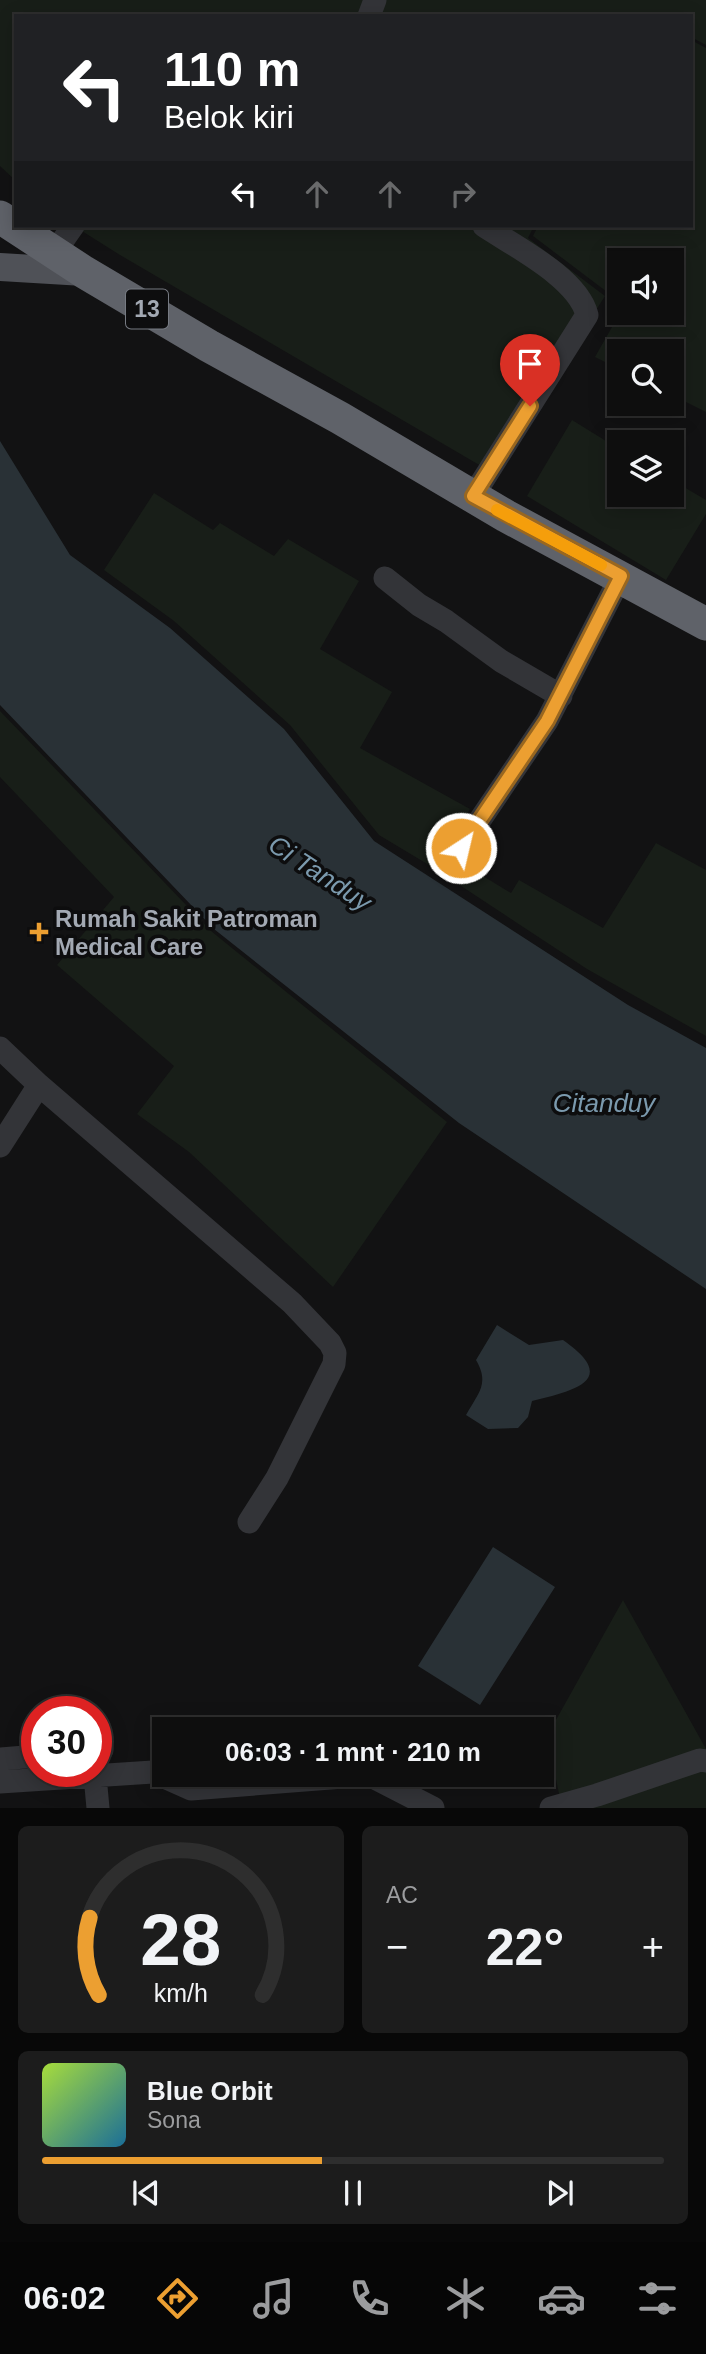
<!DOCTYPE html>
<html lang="id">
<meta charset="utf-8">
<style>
body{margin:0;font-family:Helvetica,sans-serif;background:#1c1c1c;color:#f1f3f6;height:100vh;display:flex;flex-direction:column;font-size:26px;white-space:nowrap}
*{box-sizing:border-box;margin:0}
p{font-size:23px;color:#9b9c9e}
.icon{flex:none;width:38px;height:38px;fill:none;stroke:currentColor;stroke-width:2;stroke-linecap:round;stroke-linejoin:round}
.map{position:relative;height:1808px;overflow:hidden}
.details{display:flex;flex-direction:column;gap:18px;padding:18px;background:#080808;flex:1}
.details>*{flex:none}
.banner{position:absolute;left:14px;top:14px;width:679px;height:214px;border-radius:0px;box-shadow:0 4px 18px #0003,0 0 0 2px #2e2e2e;background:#202124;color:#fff;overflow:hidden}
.controls{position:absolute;left:607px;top:248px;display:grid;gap:14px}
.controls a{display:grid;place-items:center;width:77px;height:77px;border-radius:0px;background:#0e0e0e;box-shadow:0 4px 18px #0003,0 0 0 2px #2e2e2e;font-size:35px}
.speed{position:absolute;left:21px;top:1696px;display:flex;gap:14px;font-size:35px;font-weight:700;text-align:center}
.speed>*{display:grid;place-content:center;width:91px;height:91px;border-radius:50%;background:#0e0e0e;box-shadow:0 4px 18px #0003,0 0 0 2px #2e2e2e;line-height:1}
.speed .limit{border:10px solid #d22;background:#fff;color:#111}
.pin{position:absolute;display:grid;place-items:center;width:60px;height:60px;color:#fff;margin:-72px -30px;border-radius:50% 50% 50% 0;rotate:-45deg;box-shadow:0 0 7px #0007}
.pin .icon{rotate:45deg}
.me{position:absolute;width:77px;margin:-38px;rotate:35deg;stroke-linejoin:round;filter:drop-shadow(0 0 5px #0008)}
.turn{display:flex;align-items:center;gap:24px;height:147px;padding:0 35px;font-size:32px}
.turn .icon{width:91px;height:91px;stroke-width:2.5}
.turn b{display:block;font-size:49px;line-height:60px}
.lanes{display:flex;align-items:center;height:66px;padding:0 35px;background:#0003;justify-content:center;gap:35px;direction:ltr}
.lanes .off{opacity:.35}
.big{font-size:52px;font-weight:700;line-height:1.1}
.details .tile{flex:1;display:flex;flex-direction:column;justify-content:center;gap:10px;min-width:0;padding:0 24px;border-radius:10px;background:#1c1c1c}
.details .dial{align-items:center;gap:0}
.dial svg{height:182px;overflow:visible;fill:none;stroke:#2e2e2e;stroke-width:7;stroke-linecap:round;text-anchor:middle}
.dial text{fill:#f1f3f6;stroke:none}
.song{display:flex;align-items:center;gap:21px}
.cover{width:84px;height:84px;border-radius:10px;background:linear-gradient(135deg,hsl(80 70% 55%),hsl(200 70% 35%))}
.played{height:7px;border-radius:4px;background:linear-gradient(90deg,#ec9f31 45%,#2e2e2e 45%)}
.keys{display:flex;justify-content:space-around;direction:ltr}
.heat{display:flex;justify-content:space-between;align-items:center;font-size:38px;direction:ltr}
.details .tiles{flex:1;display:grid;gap:18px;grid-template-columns:1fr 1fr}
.tile:last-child{grid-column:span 2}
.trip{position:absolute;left:152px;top:1717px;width:402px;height:70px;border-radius:0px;background:#0e0e0e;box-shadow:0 4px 18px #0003,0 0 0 2px #2e2e2e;font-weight:700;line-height:70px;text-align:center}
.tab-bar{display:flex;height:112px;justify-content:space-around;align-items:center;background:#060606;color:#9b9c9e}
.tab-bar .icon{width:49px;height:49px}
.tab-bar .current{color:#ec9f31}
.tab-bar b{font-size:32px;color:#f1f3f6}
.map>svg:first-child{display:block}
</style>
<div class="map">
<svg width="706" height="1808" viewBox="0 0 706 1808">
<rect width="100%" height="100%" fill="#121213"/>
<!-- green -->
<path fill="#181e18" d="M0,0H706V45L691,37V16H16V181L0,166Z
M691,40L706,48V412L672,395V352H620L619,369L595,357L620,313H672V261H620L619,301L533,236L538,226H691Z
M74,226H534L528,238L605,296L493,473L120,255Z
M572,420L619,449L620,495H672V480L706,500V514L666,580L527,496Z
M154,493L213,530L220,523L274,556L288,539L359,581L320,649L392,692L360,748L470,809L444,852L454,858L444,874L379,835L290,725L174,621L104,570Z
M0,711L211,931L447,1122L333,1287L189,1152L137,1114L174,1066L57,965L114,897L0,777Z
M656,843L706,870V1036L587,969L446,876L455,859L511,893L519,880L603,928Z
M623,1600L706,1749V1808H562L547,1736Z"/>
<!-- water -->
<path fill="#293136" d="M0,441L70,555L170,628L284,729L374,841L628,1005L706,1048V1289L459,1123L214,929L0,705Z
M497,1325L529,1345L563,1340C622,1381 571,1391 532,1401L528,1417L518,1428L488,1429L466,1415C478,1393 490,1384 476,1360Z
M493,1547L555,1587L480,1705L418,1666Z"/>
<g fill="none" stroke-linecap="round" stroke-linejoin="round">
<!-- minor -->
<path stroke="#333438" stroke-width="23" d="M369,16L375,0
M54,253L73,226
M473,496L587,315C578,278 514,246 484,226
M385,578L419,605L446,621L501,661L561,696
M461,848L547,721L621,576
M0,1048L39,1085L292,1303L330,1343L335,1353L334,1364L277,1478L249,1522
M0,1146L39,1085
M96,1750H102
M0,1759L37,1756
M95,1776L98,1808
M0,1782L153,1772L191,1789L369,1775L433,1808
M551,1808L597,1795L700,1760L706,1761"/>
<!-- major -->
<path stroke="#4f5157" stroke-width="28" d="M0,267L84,272"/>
<!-- highway -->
<path stroke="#5f6269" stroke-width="33" d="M0,217L84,272L209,346L340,418L506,516L706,624"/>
</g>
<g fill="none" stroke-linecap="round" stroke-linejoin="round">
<!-- route casing -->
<g stroke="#996720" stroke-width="18">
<path id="route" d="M461,848L547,721L621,576L473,496L530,406"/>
</g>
<!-- route -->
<use href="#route" stroke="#ec9f31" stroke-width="12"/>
<!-- slow -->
<path stroke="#f59e0b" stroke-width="12" d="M497,510L601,565"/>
</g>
<!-- markers -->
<path fill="#ec9f31" stroke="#0d0d0e" stroke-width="2.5" d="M35.5 921.5h7v7h7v7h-7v7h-7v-7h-7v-7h7z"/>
<g text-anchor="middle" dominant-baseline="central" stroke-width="7" stroke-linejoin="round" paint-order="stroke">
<!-- shield labels -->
<rect fill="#0d0d0e" stroke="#767a82" stroke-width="2" x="126" y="289.5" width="42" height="39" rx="5"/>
<g font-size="23" font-weight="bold" fill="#a3a9b3">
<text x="147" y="309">13</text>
</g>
<!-- poi labels -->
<g font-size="24" font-weight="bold" fill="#a3a9b3" stroke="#0d0d0e" text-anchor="start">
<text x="55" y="918">Rumah Sakit Patroman<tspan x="55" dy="28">Medical Care</tspan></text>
</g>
<!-- water labels -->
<g font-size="26" font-style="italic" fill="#7b9aae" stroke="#0d0d0e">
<text transform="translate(320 873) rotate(33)">Ci Tanduy</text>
<text x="604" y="1103">Citanduy</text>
</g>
</g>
</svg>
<div class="controls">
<a><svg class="icon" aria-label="sound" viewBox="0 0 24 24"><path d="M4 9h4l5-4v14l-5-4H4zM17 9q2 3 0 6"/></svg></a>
<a><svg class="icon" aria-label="search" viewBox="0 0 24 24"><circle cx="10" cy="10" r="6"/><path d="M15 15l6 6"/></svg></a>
<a><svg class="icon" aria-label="layers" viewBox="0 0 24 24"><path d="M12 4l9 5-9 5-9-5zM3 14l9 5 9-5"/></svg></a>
</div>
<div class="speed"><div class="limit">30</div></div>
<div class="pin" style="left:530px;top:406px;background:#d93025"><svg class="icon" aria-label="arrive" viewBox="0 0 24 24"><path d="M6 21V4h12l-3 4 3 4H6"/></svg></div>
<svg class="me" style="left:461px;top:848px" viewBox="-20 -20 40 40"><circle r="17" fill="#ec9f31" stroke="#fff" stroke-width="3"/><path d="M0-11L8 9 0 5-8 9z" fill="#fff"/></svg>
<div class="trip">06:03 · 1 mnt · 210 m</div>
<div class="banner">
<div class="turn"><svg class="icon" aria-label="left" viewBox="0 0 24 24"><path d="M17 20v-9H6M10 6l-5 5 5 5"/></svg><div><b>110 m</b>Belok kiri</div></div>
<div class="lanes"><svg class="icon" aria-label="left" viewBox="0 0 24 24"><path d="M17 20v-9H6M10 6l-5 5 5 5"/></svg><svg class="icon off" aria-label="ahead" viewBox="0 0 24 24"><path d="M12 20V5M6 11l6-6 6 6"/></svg><svg class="icon off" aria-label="ahead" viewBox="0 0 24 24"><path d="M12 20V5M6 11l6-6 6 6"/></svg><svg class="icon off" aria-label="right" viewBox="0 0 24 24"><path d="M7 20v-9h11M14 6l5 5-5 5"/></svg></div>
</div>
</div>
<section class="details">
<div class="tiles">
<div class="tile dial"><svg viewBox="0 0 100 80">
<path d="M14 69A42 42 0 1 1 86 69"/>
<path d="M14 69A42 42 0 0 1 10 35" stroke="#ec9f31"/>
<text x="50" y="56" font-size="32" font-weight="700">28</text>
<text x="50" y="72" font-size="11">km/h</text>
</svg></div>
<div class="tile"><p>AC</p>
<div class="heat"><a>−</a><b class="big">22°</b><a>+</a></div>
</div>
<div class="tile">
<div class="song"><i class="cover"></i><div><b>Blue Orbit</b><p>Sona</p></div></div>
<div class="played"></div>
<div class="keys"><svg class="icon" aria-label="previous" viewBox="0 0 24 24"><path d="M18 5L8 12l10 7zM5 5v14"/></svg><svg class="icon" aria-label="pause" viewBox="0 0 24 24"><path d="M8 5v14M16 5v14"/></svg><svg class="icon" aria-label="next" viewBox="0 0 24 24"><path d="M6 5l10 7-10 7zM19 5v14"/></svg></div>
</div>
</div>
</section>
<nav class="tab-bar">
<b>06:02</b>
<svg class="icon current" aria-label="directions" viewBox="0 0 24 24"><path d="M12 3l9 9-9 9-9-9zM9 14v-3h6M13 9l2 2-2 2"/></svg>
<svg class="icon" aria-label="music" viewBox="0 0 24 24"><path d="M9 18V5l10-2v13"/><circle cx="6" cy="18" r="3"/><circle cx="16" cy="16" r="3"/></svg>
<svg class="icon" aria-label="phone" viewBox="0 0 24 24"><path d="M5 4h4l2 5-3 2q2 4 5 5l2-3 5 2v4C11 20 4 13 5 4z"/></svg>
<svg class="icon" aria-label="climate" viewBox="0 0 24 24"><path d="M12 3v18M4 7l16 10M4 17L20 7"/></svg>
<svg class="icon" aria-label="car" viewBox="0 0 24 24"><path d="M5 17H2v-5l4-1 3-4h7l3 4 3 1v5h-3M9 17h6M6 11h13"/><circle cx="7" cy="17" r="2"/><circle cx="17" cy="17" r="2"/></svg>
<svg class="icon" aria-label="filters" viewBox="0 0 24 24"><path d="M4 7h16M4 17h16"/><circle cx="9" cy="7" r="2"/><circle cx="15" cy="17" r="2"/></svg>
</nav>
